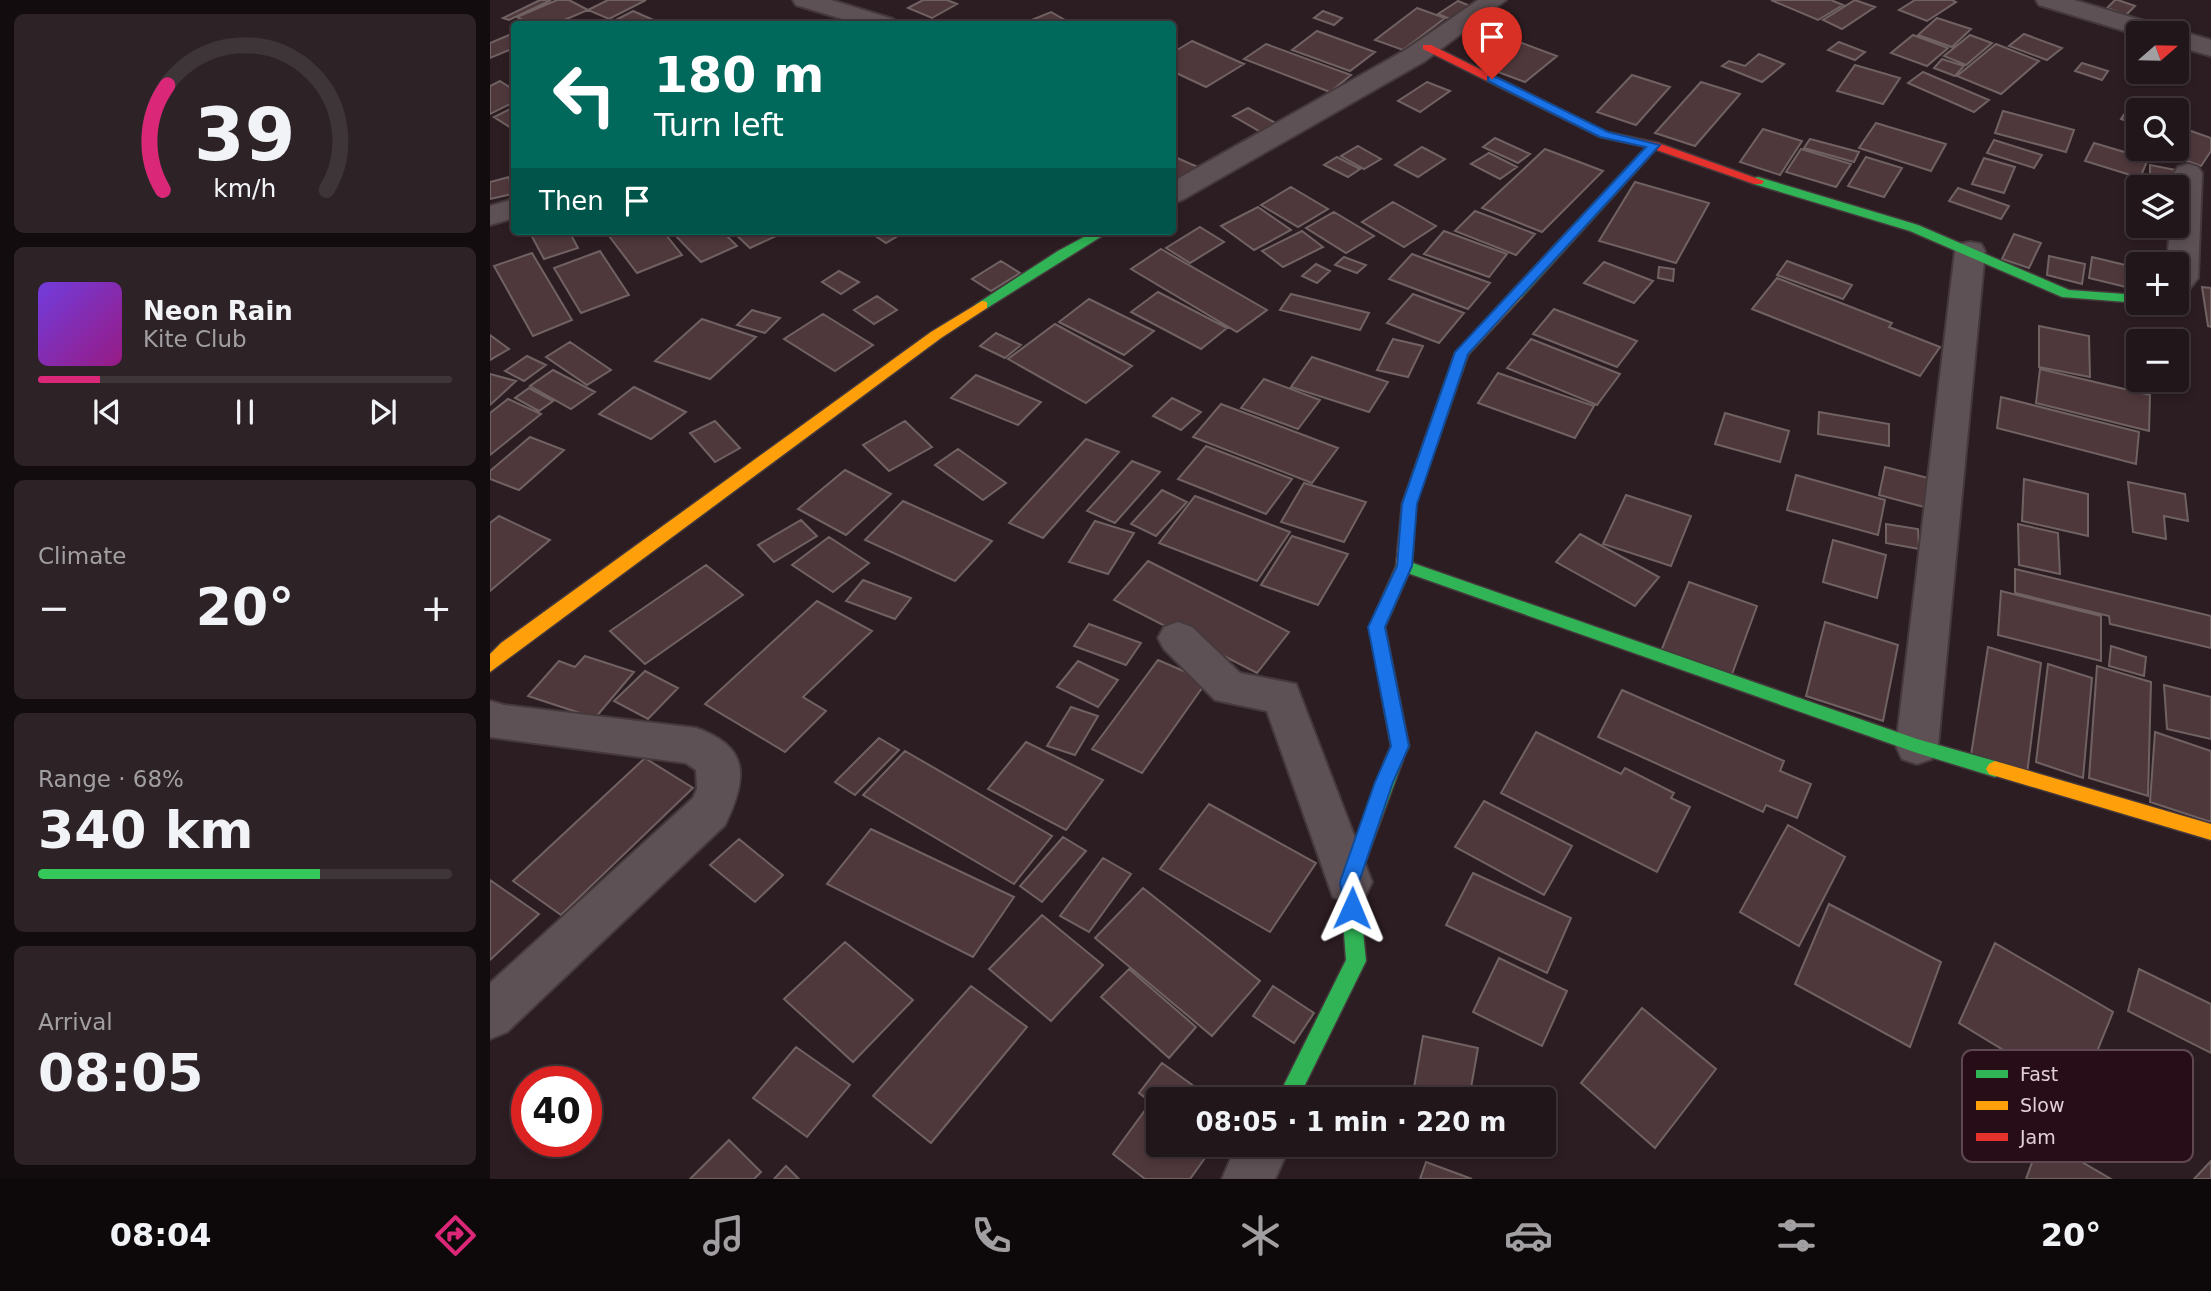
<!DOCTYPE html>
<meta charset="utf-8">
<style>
body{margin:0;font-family:"DejaVu Sans",sans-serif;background:#2d2327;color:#f1f3f6;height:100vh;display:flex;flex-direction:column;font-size:26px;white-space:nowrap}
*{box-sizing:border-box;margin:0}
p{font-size:23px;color:#a29fa2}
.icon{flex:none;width:38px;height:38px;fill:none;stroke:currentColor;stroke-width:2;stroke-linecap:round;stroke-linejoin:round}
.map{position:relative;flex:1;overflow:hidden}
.drawer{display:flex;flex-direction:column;gap:14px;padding:14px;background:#120c0e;width:490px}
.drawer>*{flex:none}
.banner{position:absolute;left:21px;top:21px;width:665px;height:214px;border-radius:7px;box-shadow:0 4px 10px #0003,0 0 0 2px #3e3539;background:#00695c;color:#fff;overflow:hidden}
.needle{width:46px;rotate:70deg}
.tools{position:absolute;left:1636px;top:21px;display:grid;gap:14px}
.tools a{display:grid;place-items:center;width:63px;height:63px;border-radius:7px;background:#21161a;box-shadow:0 4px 10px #0003,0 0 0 2px #3e3539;font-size:35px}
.speed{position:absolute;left:21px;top:1066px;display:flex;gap:14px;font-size:35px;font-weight:700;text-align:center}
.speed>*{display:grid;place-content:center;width:91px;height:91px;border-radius:50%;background:#21161a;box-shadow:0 4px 10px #0003,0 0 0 2px #3e3539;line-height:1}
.speed .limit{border:10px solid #d22;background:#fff;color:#111}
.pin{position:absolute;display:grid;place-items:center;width:60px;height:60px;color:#fff;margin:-72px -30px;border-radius:50% 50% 50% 0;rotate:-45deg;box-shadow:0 0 7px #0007}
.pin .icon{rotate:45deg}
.me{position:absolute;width:77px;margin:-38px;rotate:1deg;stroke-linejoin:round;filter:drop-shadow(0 0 5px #0008)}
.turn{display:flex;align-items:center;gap:24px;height:147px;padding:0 28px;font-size:32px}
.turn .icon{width:91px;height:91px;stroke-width:2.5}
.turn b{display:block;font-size:49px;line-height:60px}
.then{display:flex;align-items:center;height:66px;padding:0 28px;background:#0003;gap:14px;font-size:26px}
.big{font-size:52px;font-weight:700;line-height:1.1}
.drawer .widget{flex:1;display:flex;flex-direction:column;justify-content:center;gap:10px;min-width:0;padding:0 24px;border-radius:10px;background:#2d2327}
.drawer .dial{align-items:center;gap:0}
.dial svg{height:182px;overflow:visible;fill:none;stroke:#3e3539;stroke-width:7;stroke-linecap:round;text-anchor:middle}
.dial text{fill:#f1f3f6;stroke:none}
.song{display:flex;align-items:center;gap:21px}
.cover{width:84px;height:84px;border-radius:10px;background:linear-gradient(135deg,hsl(260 70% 55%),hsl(310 70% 35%))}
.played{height:7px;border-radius:4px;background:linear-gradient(90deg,#db2777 15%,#3e3539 15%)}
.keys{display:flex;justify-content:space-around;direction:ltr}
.heat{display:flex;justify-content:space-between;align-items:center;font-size:38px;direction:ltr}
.charge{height:10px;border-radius:5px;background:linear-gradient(90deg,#34c759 68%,#3e3539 0)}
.trip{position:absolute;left:656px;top:1087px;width:410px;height:70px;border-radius:7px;background:#21161a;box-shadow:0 4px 10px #0003,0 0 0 2px #3e3539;font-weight:700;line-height:70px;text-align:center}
.tabs{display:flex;height:112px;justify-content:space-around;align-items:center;background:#0d090a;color:#a29fa2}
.tabs .icon{width:49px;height:49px}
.tabs .on{color:#db2777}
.tabs b{font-size:32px;color:#f1f3f6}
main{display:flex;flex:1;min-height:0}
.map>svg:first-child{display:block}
</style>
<main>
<section class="drawer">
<div class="widget dial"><svg viewBox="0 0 100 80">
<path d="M14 69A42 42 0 1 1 86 69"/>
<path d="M14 69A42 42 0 0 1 16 23" stroke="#db2777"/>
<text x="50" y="56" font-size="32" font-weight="700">39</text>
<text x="50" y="72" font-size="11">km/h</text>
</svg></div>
<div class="widget">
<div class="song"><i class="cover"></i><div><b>Neon Rain</b><p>Kite Club</p></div></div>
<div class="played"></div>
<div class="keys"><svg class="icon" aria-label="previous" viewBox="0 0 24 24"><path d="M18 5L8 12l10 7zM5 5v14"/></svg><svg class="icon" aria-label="pause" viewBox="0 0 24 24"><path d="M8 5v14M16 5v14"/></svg><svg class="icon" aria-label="next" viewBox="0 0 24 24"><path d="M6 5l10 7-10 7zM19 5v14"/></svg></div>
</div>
<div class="widget"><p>Climate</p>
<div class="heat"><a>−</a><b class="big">20°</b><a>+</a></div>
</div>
<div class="widget"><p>Range · 68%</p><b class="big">340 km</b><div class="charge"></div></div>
<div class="widget"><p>Arrival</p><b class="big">08:05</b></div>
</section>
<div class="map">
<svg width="1721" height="1179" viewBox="0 0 1721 1179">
<rect width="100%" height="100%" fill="#2c1d22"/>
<!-- building -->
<path fill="#4f383b" stroke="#706263" stroke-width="2" d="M50,0H61L19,20L13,18Z
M67,0H79L98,10L65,24H40L27,17Z
M118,0H156L119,19L98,10Z
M433,0H457L467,4L442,18L418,8Z
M1281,0H1341L1353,5L1328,20Z
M1365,0L1385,7L1352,29L1333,20Z
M1425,0H1462L1466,2L1437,21L1409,10Z
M1625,0H1628L1645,6L1636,15L1617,8Z
M968,1L985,8L965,21L948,14Z
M927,8L955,18L913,50L885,40Z
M143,11L166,21L160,24H118Z
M833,11L852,18L844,25L824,18Z
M561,12L582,24H532Z
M1447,18L1481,29L1462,47L1428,35Z
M827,31L885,52L860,71L802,50Z
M24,33V48L0,58V43Z
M1534,34L1572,48L1557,60L1519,46Z
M1423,35L1458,48L1437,66L1401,53Z
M1480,35L1502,43L1476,65L1454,56Z
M1021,39L1067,56L1035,82L989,65Z
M702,41L754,64L716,87L682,71V53Z
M1349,42L1375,52L1365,60L1338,50Z
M776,44L861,75L840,92L754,59Z
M1506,44L1549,61L1511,94L1467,76Z
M1269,54L1294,64L1272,82L1232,66L1239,61L1255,66Z
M1452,59L1474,66L1465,76L1444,68Z
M1592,63L1618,71L1612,80L1585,71Z
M1365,65L1410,78L1393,104L1347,91Z
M1433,72L1499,100L1484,112L1418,83Z
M1142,75L1180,87L1146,125L1107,112Z
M10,81L24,90V102L0,114V86Z
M937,82L960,91L930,112L908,101Z
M1211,82L1250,94L1205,146L1165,133Z
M1644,100L1676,110H1648V125L1631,119Z
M24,107V130L4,117Z
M758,108L791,126L776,135L743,116Z
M1513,111L1584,130L1576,152L1505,133Z
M1386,123L1456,144L1441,171L1369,148Z
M1687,126L1721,138V151L1711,166L1667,150L1687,149Z
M1273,129L1312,141L1290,175L1250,162Z
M1005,138L1040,154L1028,163L993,147Z
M1320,139L1369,152L1364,162L1314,148Z
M1504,140L1552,155L1544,168L1497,153Z
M1604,143L1658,159L1650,178L1595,161Z
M868,146L891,159L874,169L851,156Z
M932,147L955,159L928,177L905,165Z
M1055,149L1113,171L1052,232L992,208Z
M1311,149L1361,164L1346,187L1296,172Z
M999,153L1027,167L1010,179L981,164Z
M847,157L870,169L858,177L834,165Z
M1376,157L1412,168L1394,197L1358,186Z
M687,158L715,170L697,184L682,177V162Z
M1494,158L1525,167L1514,193L1482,184Z
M1660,165L1691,171L1687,189L1660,183Z
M19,177L22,194L0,199V182Z
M1145,182L1219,203L1186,263L1109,241Z
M801,187L838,209L808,227L771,205Z
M1468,188L1519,206L1511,219L1459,201Z
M903,202L946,226L914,247L872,222Z
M768,207L801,230L764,250L731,226Z
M985,211L1045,234L1026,255L965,231Z
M844,212L884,236L856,253L816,228Z
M710,227L734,242L700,263L676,248Z
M39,231H79L88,248L54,259Z
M173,231L192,255L147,273L116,232Z
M181,231H232L247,246L211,262Z
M242,231H297L260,248Z
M378,231H416L396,243Z
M812,231L833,247L793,267L772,251Z
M954,231L1017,254L999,277L934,254Z
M1524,234L1551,243L1539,268L1512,259Z
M671,249L777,310L747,332L641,269Z
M110,251L139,295L91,313L64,268Z
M42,253L82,320L43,336L4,266Z
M922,254L1000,283L978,309L899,279Z
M1559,256L1595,264L1592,284L1557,275Z
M854,257L876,265L867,273L845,265Z
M1602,257L1648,268V290L1599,278Z
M511,261L530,273L501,291L482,279Z
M1297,261L1362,285L1353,299L1287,275Z
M1114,262L1163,281L1144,303L1094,283Z
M826,264L840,271L827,283L812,276Z
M1169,267L1184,269L1183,281L1168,278Z
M349,271L369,282L351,294L332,282Z
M1287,278L1402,323L1399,327L1450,347L1430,376L1262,309Z
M1712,287L1721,288V327L1718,326Z
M668,292L737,328L711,349L641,312Z
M801,294L879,313L870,330L790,310Z
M923,294L974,313L949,343L897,323Z
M387,296L407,310L384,324L364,310Z
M599,299L664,331L634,355L569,322Z
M1064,309L1147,341L1127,367L1043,334Z
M262,310L290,318L275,333L247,325Z
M333,314L383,345L345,371L294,339Z
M212,319L266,337L220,379L165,361Z
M565,324L642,366L596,403L518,359Z
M1549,326L1599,336L1600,377L1549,367Z
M1655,329L1682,334V341H1656Z
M506,333L531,345L515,358L490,346Z
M0,335L19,349L0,360Z
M903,339L933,346L918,377L887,370Z
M1041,339L1130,374L1107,405L1017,368Z
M80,342L121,370L97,385L56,357Z
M37,356L56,365L34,381L15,371Z
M822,357L898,382L879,412L801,387Z
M1550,369L1660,395L1659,431L1546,403Z
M63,370L105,392L81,409L40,386Z
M1008,373L1104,406L1085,438L988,403Z
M0,374L26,381L0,405Z
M486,375L551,402L528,425L461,398Z
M774,379L830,400L808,429L751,408Z
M144,387L196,412L161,439L109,414Z
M39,388L63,401L49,411L25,398Z
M1511,397L1649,432L1646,464L1507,428Z
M682,398L711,412L691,430L663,416Z
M18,399L51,414L0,455V413Z
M731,404L848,448L822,483L703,437Z
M1329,412L1399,424V446L1328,434Z
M1235,413L1299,431L1290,462L1225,444Z
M225,421L250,448L225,462L200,433Z
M415,421L442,447L399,471L373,445Z
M40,437L74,450L29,490L0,479V471Z
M596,439L629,452L553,538L519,523Z
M716,446L802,479L776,514L688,479Z
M468,449L516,483L493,500L445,465Z
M642,461L670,472L625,523L597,511Z
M1395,467L1438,478L1434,507L1389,495Z
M355,470L401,494L356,535L308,509Z
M1306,475L1395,500L1388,535L1297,510Z
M1534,479L1598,494V536L1532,521Z
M1638,482L1695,494L1698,521L1674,516L1676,539L1643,532Z
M814,483L876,502L854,542L791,522Z
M672,490L697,502L666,536L641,524Z
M1136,495L1201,516L1181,566L1113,544Z
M705,496L800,532L767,581L669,543Z
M413,501L502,541L465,581L375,540Z
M9,516L60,540L0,591V523Z
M311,520L327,536L284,562L268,545Z
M605,521L644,533L618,574L579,562Z
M1396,524L1428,529L1429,549L1396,543Z
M1528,524L1568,533L1570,574L1529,565Z
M1090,534L1169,577L1145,606L1066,562Z
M802,536L858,554L828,605L771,585Z
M339,537L379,563L343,592L302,565Z
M1343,540L1396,555L1387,598L1333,582Z
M658,561L799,632L767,673L624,600Z
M216,565L253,595L155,664L120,631Z
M1525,569L1721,616V648L1620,624L1619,616L1525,593Z
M373,580L421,598L405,619L356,601Z
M1199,582L1267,606L1241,677L1171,651Z
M1511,591L1611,616V661L1508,635Z
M327,601L382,631L313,697L336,711L295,752L215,704Z
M1335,622L1408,645L1393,721L1316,696Z
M599,624L651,643L636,665L584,646Z
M1621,646L1656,657L1654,676L1619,666Z
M1498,647L1551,663L1537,774L1481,755Z
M95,656L144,672L105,718L38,696L69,661L85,667Z
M668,660L717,681L652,773L602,749Z
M588,661L628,680L608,707L567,687Z
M1558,664L1602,678L1593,778L1546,762Z
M1607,666L1661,682L1658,796L1599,778Z
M155,671L188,688L158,719L124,701Z
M1674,685L1721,697V739L1677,729Z
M1132,690L1294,761L1290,771L1321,784L1307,818L1276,805L1273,812L1108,737Z
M581,707L608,716L585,755L557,746Z
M1046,732L1131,774L1135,768L1184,793L1181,798L1200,807L1167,872L1011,793Z
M1665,732L1721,751V822L1660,802Z
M389,738L409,750L365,795L345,782Z
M536,742L613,780L576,830L498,789Z
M415,751L562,836L524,884L373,795Z
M155,758L203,788L71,915L23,881Z
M994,801L1082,846L1054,895L965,847Z
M719,804L826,863L780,932L670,869Z
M1298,825L1355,857L1309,946L1250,912Z
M381,829L524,897L483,957L337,884Z
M573,837L596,851L552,902L530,886Z
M249,839L293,875L265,902L220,865Z
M613,858L641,874L599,932L570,916Z
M983,873L1081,918L1057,973L956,925Z
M0,880L49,914L0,960Z
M653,888L770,981L722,1036L605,938Z
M1339,904L1451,962L1420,1047L1305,984Z
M552,915L613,965L561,1021L499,969Z
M355,942L423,1000L363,1062L294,999Z
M1505,943L1623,1012L1589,1096L1469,1023Z
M1009,958L1077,991L1052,1046L983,1012Z
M639,969L706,1027L679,1058L611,997Z
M1649,969L1721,1004V1053L1638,1011Z
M481,986L537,1027L441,1143L383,1096Z
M783,986L824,1013L804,1043L763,1016Z
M1152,1008L1226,1069L1165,1148L1091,1083Z
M933,1036L988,1048L979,1099H922Z
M306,1047L360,1085L317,1137L263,1098Z
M672,1063L719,1097L718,1099H668V1144H712L720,1151L700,1179H655L623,1154L661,1102L649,1093Z
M1551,1138L1621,1179H1536Z
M239,1140L271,1172L264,1179H200Z
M1721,1161V1179H1704Z
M936,1162L982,1179H930Z
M296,1166L309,1179H284Z"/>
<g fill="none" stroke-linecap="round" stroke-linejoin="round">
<!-- street casing -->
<g stroke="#45393c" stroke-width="4">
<path id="street" d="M303,0H341L403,19L407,24H369L306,5Z
M988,0H1016L935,61L692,200L682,203V182L917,49Z
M1546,0H1584L1678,28L1681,32L1687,30L1721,40V56L1687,46V33L1648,35L1549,5Z
M1698,164L1708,167L1712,173L1708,278L1698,291L1687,294V264H1677L1680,226H1687V187H1683L1684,173L1688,167Z
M24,199V218L0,225V206Z
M1480,242L1491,244L1495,251L1448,746L1442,759L1427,764L1412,759L1406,746L1465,251L1469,244Z
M688,622L702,627L750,673L806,684L882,882L875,897L859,903L843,897L777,711L725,700L674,649L668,638L674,627Z
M0,701L14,705L206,728C261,747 257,779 235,825L17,1032L0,1039V983L203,798L207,789L206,770L196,763L0,737Z
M747,1144H801L785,1179H732Z"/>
</g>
<!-- fast casing -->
<g stroke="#45393c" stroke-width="3">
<path id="fast" d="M1164,142L1170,145L1168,147L1032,297H1022V291L1160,143Z
M1268,177L1428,225L1579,290L1648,295L1649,303L1572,297L1420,231L1264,184V178Z
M605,231H620L497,308H487L485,305L568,251Z
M914,560L1427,739L1505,761L1511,764L1514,769L1511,774L1505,777L1427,753L909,570L906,566L909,562Z
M904,753L910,755L913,760L868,882L876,961L808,1099H787L856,960L850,882L895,760L898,755Z"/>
</g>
<!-- slow casing -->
<g stroke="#45393c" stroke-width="3">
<path id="slow" d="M1027,290L1032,291V297L978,355L926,504L922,566L895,627L919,746L910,765L904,767L898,765L895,760L901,746L879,627L906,566L912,504L965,353L1022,291Z
M492,301L497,302V308L451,338L0,672V654L11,643L441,332Z
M1505,761L1721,824V840L1499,774L1496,769L1499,764Z"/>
</g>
<!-- jam casing -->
<g stroke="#45393c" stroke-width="3">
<path id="jam" d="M933,45H941L1117,132L1168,143L1274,181L1272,184H1264L1161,148L1110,137L933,49Z"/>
</g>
<!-- street -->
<use href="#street" fill="#5d5155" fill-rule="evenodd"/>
<!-- fast -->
<use href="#fast" fill="#30b455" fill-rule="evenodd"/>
<!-- slow -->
<use href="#slow" fill="#ff9f0a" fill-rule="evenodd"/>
<!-- jam -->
<use href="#jam" fill="#e5322d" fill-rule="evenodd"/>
</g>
<!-- route -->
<path fill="#1a73e8" stroke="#114b97" stroke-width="2" d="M998,77H1006L1118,132L1170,145L978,354L927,504L922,566L895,627L919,746L903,782L869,882L871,908L868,914L862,917L855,914L850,882L885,782L901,746L878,627L907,566L912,504L965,352L1156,147L1110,137L998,81Z"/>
<!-- legend -->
<rect x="1472" y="1050" width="231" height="112" rx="10" fill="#270d18" stroke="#5f4851" stroke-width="2"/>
<rect x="1486" y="1070" width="32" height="8" fill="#30b455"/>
<rect x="1486" y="1101" width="32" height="9" fill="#ff9f0a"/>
<rect x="1486" y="1133" width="32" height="8" fill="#e5322d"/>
<g font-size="19" fill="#e3d0d6">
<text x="1530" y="1081">Fast</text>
<text x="1530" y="1112">Slow</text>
<text x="1530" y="1144">Jam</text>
</g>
</svg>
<div class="tools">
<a><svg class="needle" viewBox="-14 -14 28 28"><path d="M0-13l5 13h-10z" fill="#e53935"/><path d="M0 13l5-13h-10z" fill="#a29fa2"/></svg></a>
<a><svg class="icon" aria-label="search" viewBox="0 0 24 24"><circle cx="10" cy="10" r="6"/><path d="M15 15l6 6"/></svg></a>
<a><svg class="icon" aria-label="layers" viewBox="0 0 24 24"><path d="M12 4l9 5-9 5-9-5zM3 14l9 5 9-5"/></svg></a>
<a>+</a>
<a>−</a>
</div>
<div class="speed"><div class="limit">40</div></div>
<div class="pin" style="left:1002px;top:79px;background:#d93025"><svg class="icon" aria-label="arrive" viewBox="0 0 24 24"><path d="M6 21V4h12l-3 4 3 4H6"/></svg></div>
<svg class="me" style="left:862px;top:908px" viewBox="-20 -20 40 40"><path d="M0-17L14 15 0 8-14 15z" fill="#1a73e8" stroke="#fff" stroke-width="4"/></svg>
<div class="trip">08:05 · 1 min · 220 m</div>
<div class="banner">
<div class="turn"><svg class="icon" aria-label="left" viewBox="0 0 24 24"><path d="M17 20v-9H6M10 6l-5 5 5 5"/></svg><div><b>180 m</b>Turn left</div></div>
<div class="then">Then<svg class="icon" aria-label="arrive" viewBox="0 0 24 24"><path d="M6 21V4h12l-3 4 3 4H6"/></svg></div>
</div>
</div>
</main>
<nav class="tabs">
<b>08:04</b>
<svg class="icon on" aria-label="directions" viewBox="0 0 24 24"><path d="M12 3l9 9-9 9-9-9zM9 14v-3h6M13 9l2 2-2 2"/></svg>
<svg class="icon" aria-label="music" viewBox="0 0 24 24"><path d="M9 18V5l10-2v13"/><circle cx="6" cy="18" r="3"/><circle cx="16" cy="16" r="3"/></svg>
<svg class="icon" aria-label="phone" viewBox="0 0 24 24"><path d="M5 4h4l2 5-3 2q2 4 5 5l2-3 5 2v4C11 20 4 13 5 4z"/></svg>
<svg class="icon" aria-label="climate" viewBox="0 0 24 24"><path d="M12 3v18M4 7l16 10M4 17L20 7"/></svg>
<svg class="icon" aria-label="car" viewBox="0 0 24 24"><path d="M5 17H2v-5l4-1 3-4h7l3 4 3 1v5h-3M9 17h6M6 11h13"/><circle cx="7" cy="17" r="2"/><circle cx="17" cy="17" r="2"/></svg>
<svg class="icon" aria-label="filters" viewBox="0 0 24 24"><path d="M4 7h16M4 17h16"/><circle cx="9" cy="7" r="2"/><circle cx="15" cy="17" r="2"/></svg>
<b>20°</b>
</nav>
